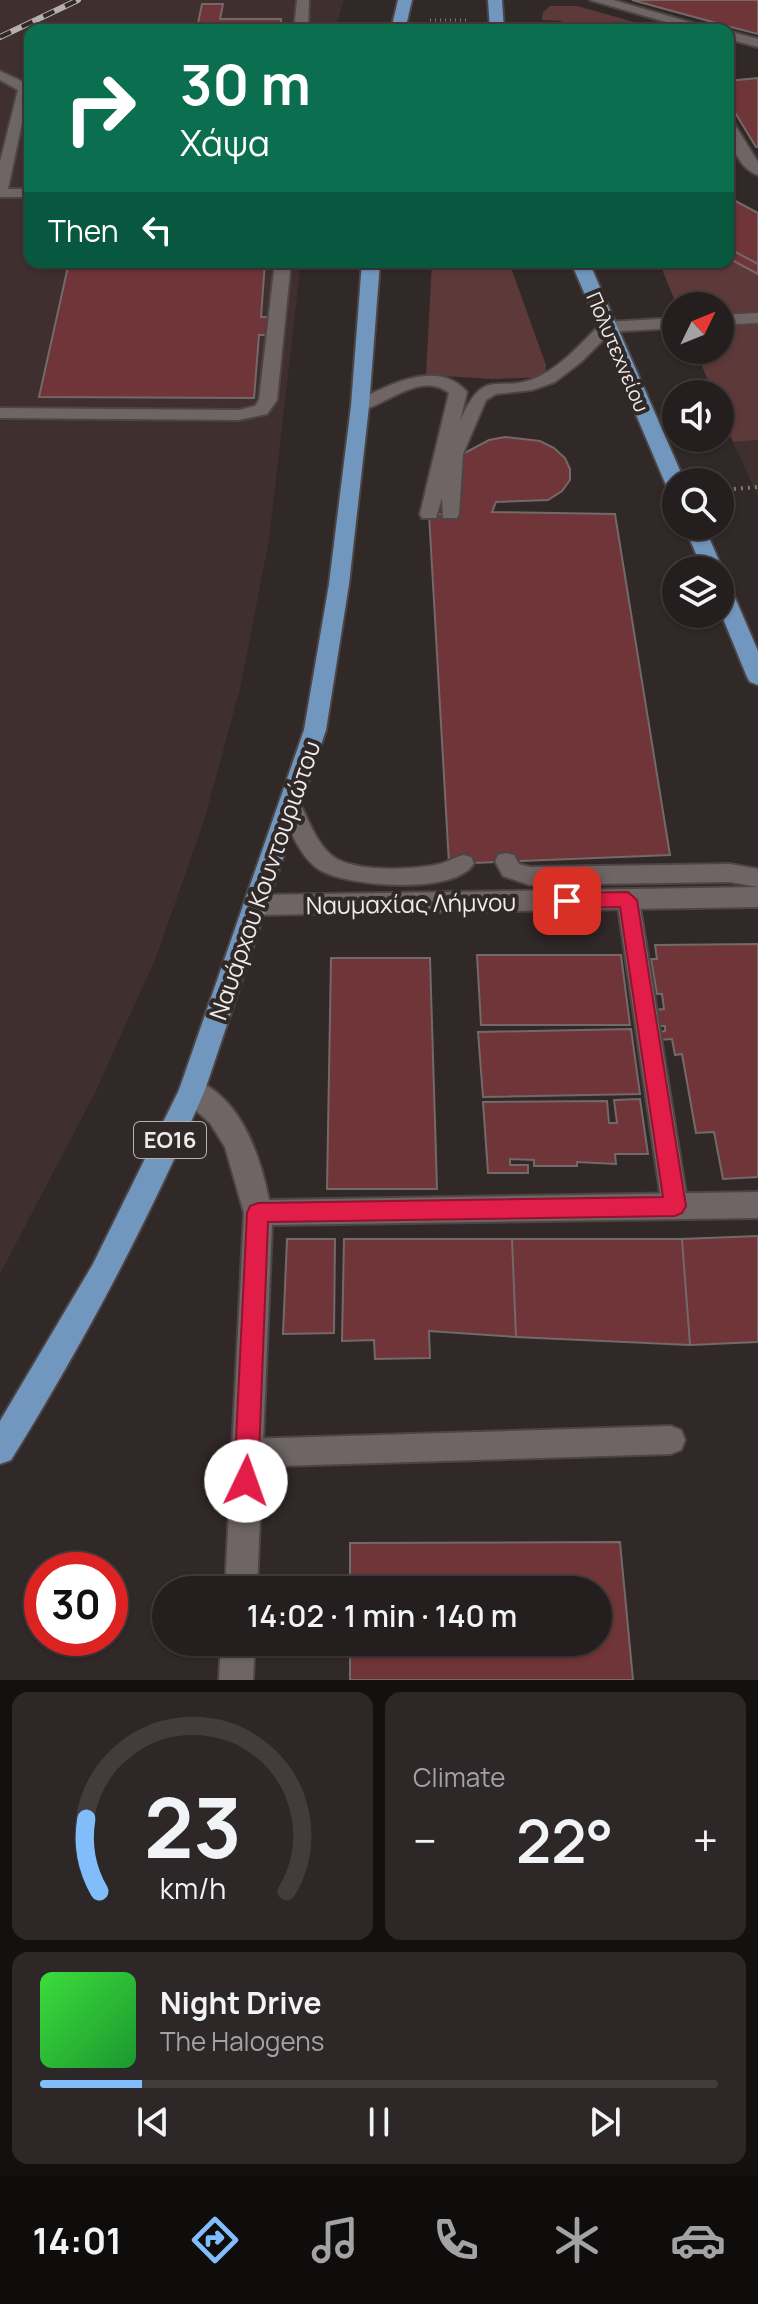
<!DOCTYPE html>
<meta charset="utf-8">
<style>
body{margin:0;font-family:Manrope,sans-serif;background:#2d2727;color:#f1f3f6;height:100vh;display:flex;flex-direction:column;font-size:30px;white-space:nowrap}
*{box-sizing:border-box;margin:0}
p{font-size:26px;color:#a3a2a4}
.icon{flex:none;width:44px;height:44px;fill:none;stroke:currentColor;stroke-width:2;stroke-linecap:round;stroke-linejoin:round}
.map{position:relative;height:1680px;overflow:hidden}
.panel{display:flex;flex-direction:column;gap:12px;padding:12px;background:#141010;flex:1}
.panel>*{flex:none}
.top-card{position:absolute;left:24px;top:24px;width:710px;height:244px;border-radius:16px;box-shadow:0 2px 6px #0004,0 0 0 2px #423c3c;background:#0b6e4f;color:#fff;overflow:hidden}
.needle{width:52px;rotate:47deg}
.controls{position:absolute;left:662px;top:292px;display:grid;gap:16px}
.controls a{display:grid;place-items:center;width:72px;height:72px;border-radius:50%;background:#251e1e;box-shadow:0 2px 6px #0004,0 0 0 2px #423c3c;font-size:40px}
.speed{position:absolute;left:24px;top:1552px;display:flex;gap:16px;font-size:40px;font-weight:700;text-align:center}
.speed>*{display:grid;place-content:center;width:104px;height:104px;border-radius:50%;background:#251e1e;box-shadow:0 2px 6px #0004,0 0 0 2px #423c3c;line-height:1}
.speed .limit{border:12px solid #d22;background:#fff;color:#111}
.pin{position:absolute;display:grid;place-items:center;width:68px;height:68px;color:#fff;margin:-34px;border-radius:16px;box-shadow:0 4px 12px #0006}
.me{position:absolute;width:88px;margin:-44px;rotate:3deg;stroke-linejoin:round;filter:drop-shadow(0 0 6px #0008)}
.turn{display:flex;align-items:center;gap:28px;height:168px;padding:0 24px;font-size:36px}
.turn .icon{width:104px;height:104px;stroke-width:2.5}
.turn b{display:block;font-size:56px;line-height:68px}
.then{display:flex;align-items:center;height:76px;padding:0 24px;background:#0003;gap:16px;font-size:30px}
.big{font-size:60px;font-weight:600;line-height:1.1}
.panel .tile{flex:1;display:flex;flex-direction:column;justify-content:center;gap:12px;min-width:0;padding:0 28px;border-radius:16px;background:#2d2727}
.panel .dial{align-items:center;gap:0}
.dial svg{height:208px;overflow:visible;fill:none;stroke:#423c3c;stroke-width:7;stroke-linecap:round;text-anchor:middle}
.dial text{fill:#f1f3f6;stroke:none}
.song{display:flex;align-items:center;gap:24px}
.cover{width:96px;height:96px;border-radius:12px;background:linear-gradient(135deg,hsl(120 70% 55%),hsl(130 70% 35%))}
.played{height:8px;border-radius:4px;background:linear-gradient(90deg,#80bdfa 15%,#423c3c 15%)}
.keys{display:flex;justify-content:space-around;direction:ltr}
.heat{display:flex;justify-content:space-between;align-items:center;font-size:44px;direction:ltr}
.panel .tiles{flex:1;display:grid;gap:12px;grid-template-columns:1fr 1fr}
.tile:last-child{grid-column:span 2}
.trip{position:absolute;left:152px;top:1576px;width:460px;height:80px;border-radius:40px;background:#251e1e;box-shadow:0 2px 6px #0004,0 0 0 2px #423c3c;font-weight:600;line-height:80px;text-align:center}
.tabs{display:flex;height:128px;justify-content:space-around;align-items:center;background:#0f0c0c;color:#a3a2a4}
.tabs .icon{width:56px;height:56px}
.tabs .current{color:#80bdfa}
.tabs b{font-size:36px;color:#f1f3f6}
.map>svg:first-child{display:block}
</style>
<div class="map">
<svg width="758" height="1680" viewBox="0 0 758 1680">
<rect width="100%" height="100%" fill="#312828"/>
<!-- built -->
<path fill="#3f2f2f" d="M0,0H344L335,30H30V262H301L269,540L240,689L204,821L155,960L125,1026L96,1091L0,1274Z
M758,440V497L733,442Z"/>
<!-- green -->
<path fill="#5e393a" d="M550,6H577L659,29L565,30L562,21L542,20L543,12Z
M728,258L758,274V440L733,442L720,409V394H714L695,350H720V306H677L659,262H728Z
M432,262H509L546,365L545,377L493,379L426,375Z"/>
<!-- building -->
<path fill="#703538" stroke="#736969" stroke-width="2" d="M632,0H758V34L731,27Z
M202,4H223L220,19H281L282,30L197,28Z
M758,78V147H756L728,101V81Z
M728,197L758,213V264L728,248Z
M728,248L758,264V274L728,258Z
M69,262H265L261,317H270L269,335H259L254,398L39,397Z
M505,437L540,441L554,448L565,458L570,469V480L562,491L548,500L496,502L492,512L615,514L670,855L449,864L429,514H460L455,467L459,456L489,440Z
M758,944V1177L723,1179L714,1132L696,1133L682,1054L675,1055L672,1039L659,1040L657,1032L665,1031V1026H657L654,1010L664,1009L662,994H657L651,959H657L655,945Z
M477,955H621L630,1025H481Z
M331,958H430L437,1189H327Z
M631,1029L640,1094L483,1097L478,1032Z
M640,1099L648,1154H615L616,1164L577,1162V1166H534V1160L510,1159V1165H528V1173H488L483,1102L607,1101L609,1123H617L614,1100Z
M758,1236V1342L690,1345L682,1239Z
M287,1239H335L334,1333L283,1334Z
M344,1239H512L516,1337L429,1331L430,1358L375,1359L374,1340L342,1341Z
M512,1239H682L690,1345L516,1337Z
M620,1542L633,1680H350V1642H598V1590H350V1543Z"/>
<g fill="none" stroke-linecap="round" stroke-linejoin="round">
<!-- lane casing -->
<g stroke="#4d4545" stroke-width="4">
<path id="lane" d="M297,0H309L308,30H294Z
M0,71L30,85L8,189H30V197H0V162L18,90L0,80Z
M728,121L733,122L758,162V175C738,168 728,141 728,121Z
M275,262H291L277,400L267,414L239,420L0,418V408L239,410L255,406L259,400Z
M607,322L613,324L615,327L613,330L581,362L555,382L532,390L496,394L486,400L463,454L459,514L457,518H443L442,498L436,518H422L420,514L449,393C421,371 388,404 360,411L354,410L351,406L354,402C386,387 437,357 467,392L460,421C486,362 498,397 540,376C564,364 582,342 601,324Z
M291,800L299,802C309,820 315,841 331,855C352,873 414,870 440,864C448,862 455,857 463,855L471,857L474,863C457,895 348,887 320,870C300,858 290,829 280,808L283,802Z
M506,853L514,855L519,864L530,867L730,864L758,869V887L730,882L530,885L503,876L495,861L498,855Z
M628,891L636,894L639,900L688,1206L684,1214L675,1218L666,1214L662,1206L617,900L620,894Z
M671,1426L681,1430L685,1440L681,1450L671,1454L247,1467L237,1463L233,1453L237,1443L247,1439Z"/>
</g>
<!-- street casing -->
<g stroke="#4d4545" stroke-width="4">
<path id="street" d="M590,0H613L717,30H694Z
M728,31L758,39V47L728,39Z
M758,313V323L720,325V315Z
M676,318V328L607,332L598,327L607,322Z
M758,887V907L256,915L247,912L244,905L247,898L256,895Z
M192,1079C240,1095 260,1155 269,1200L758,1192V1218L272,1225L257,1590H225L244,1213L225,1147L210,1123L182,1098L179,1090L182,1082Z
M221,1642H255L253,1680H219Z"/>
</g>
<!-- primary casing -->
<g stroke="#4d4545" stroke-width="4">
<path id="primary" d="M398,0H412L405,30H391Z
M488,0H502L504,30H490Z
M362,262H380L369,406L349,584L326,730L205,1090C150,1218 85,1341 11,1460L0,1464V1421L93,1264L179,1090L304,730L329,584L351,406Z
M571,262H589L685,482H676V491L666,485Z
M684,526H704L723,570L720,575V570H703Z
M720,579L730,586L758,651V685L750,682L747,677L720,611Z"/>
</g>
<!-- path-far1 -->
<path stroke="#807878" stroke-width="3" stroke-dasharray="1 4" stroke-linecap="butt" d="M430,20H468"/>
<!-- path -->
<path stroke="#807878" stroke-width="4" stroke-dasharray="2 5" stroke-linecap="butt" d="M720,490L758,487"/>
<!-- lane -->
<use href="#lane" fill="#6f6565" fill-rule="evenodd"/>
<!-- street -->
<use href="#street" fill="#6f6565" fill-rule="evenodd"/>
<!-- primary -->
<use href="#primary" fill="#7297be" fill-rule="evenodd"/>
<!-- rail casing -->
<g stroke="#b6afaf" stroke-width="6">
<path id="rail" d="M0,37L78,0"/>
</g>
<!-- rail -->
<use href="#rail" stroke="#312828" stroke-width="4" stroke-dasharray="12" stroke-linecap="butt"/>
</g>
<!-- route -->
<path fill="#e11d48" stroke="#92132f" stroke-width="2" d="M628,892L637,900L686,1206L682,1213L675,1216L268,1222L258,1481L254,1489L246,1493L237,1489L234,1481L247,1213L250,1206L258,1203L663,1197L620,907L567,908L558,901L567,893Z"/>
<g text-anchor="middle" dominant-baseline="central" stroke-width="8" stroke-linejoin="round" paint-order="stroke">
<!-- far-street labels -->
<g font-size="20" fill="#f0eaea" stroke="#312828">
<text transform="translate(618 352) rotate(67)">Πολυτεχνείου</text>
</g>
<!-- shield labels -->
<rect fill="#312828" stroke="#b7b0b0" stroke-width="2" x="134" y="1122" width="72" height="36" rx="6"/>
<g font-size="22" font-weight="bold" fill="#f0eaea">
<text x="170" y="1140">ΕΟ16</text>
</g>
<!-- street labels -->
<g font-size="24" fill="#f0eaea" stroke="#312828">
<text transform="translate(264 880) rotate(-71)">Ναυάρχου Κουντουριώτου</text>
<text transform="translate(411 903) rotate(-1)">Ναυμαχίας Λήμνου</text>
</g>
</g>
</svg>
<div class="controls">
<a><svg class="needle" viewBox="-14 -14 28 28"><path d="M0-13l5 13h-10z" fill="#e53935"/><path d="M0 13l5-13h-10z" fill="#a3a2a4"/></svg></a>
<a><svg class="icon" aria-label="sound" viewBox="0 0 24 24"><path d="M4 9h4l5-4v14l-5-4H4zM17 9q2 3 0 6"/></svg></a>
<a><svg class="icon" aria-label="search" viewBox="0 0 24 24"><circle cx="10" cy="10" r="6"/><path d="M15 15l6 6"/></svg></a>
<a><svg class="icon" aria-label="layers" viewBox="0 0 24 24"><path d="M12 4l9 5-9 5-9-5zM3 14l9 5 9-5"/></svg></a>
</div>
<div class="speed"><div class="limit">30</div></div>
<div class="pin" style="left:567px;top:901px;background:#d93025"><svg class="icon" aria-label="arrive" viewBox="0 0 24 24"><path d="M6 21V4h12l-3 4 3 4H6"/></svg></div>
<svg class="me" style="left:246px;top:1481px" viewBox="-20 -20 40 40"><circle r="19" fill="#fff"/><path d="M0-13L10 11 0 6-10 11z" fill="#e11d48"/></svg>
<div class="trip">14:02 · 1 min · 140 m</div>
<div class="top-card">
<div class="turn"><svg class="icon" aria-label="right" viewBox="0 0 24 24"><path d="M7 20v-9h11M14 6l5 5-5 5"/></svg><div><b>30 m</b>Χάψα</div></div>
<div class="then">Then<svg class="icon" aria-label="left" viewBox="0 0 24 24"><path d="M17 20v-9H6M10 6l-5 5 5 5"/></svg></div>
</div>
</div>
<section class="panel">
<div class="tiles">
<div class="tile dial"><svg viewBox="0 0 100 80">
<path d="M14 69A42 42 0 1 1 86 69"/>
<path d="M14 69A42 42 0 0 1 9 41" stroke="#80bdfa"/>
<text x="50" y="56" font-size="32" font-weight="700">23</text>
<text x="50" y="72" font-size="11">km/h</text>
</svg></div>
<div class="tile"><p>Climate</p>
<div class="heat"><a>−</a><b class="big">22°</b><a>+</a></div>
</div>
<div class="tile">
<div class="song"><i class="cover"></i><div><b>Night Drive</b><p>The Halogens</p></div></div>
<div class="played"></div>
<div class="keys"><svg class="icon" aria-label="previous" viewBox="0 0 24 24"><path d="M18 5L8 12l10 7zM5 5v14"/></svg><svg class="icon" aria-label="pause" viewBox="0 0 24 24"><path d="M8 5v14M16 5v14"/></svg><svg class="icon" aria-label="next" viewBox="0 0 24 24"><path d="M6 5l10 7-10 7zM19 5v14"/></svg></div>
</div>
</div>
</section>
<nav class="tabs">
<b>14:01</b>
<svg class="icon current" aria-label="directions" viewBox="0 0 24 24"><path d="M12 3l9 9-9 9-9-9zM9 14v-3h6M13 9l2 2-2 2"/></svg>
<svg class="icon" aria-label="music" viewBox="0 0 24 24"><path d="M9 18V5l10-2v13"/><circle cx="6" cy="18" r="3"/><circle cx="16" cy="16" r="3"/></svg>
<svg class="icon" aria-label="phone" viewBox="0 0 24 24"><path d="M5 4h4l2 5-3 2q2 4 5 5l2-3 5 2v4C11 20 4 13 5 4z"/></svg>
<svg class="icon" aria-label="climate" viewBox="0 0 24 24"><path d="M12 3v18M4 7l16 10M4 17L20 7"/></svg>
<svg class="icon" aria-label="car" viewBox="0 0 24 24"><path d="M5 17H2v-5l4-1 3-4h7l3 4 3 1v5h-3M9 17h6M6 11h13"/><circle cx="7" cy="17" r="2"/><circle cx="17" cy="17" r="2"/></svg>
</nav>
